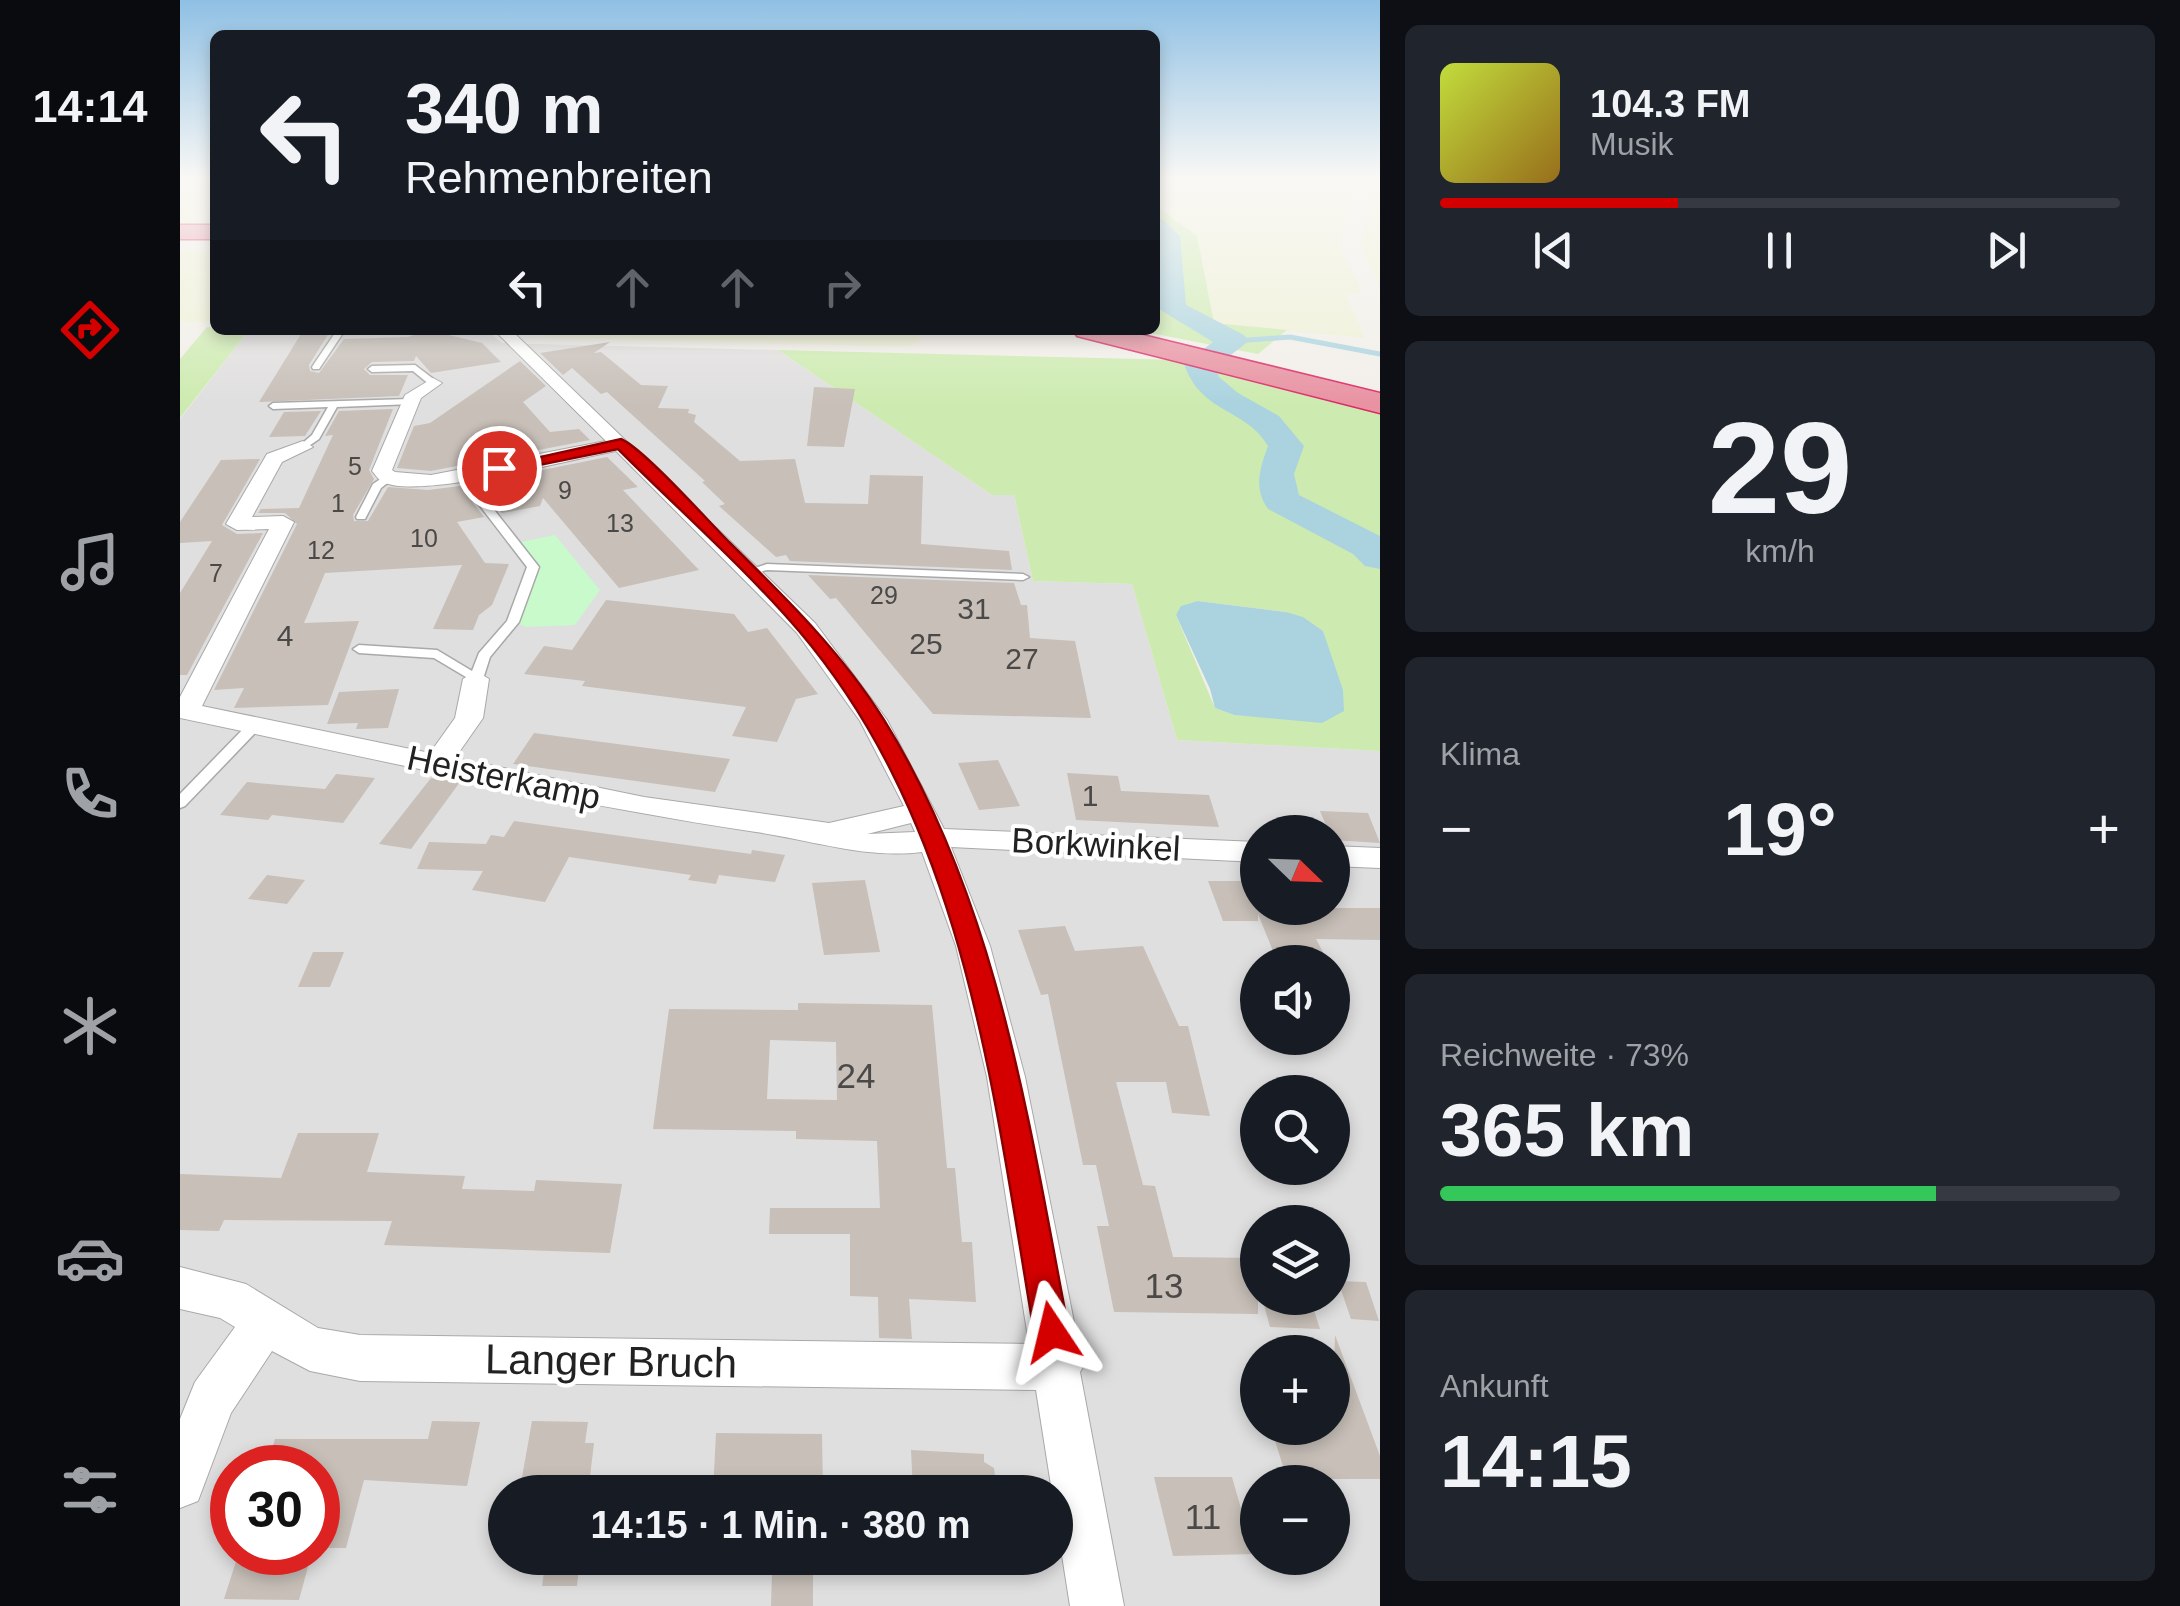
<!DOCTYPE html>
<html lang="de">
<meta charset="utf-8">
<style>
body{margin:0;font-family:Arial,sans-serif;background:#20242c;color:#f1f3f6;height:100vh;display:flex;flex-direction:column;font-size:38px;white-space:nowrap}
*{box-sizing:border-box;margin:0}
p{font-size:32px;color:#9ea1a6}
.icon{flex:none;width:55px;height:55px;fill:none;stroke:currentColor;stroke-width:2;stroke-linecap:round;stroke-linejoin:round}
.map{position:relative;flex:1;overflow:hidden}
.details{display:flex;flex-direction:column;gap:25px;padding:25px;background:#0d0f14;width:800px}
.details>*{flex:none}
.hud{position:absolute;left:30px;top:30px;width:950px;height:305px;border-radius:15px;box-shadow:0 5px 15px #0003;background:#171b24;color:#f1f3f6;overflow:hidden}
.needle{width:65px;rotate:113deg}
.buttons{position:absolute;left:1060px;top:815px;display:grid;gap:20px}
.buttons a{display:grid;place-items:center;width:110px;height:110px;border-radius:50%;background:#171b24;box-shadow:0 5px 15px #0003;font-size:50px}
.speed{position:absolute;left:30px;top:1445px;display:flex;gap:20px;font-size:50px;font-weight:700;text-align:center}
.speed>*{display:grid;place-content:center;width:130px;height:130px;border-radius:50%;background:#171b24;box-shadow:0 5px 15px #0003;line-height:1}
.speed .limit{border:15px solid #d22;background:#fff;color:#111}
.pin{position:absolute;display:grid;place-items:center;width:85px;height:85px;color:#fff;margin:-42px;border:5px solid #fff;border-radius:50%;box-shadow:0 2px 10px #0007}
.me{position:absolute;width:110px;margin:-55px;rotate:350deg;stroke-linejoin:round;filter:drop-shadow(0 0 8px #0008)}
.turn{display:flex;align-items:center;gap:35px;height:210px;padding:0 30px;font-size:45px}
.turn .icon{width:130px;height:130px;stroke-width:2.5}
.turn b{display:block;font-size:70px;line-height:85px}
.lanes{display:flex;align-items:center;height:95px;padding:0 30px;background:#0003;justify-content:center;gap:50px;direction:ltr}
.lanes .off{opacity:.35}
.big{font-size:75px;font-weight:600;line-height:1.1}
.details .widget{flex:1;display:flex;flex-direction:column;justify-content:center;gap:15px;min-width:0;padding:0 35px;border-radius:15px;background:#20242c}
.details .dial{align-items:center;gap:0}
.dial b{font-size:130px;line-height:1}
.song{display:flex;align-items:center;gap:30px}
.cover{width:120px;height:120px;border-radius:15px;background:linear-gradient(135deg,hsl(70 70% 55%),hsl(40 70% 35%))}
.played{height:10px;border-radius:5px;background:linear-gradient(90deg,#d40000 35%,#363941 35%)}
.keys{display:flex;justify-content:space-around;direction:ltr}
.heat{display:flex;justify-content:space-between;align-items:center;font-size:55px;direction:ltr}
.charge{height:15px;border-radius:8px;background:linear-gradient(90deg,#34c759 73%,#363941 0)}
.trip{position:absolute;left:308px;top:1475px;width:585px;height:100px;border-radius:50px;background:#171b24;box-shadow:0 5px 15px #0003;font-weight:600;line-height:100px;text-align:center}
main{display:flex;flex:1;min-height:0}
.tabs{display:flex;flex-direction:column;width:180px;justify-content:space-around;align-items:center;background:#090b0e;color:#9ea1a6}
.tabs .icon{width:70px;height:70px}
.tabs .current{color:#d40000}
.tabs b{font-size:45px;color:#f1f3f6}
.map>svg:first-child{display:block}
</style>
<main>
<nav class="tabs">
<b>14:14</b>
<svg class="icon current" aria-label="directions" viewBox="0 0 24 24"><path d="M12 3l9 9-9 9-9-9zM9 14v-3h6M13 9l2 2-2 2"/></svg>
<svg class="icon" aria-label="music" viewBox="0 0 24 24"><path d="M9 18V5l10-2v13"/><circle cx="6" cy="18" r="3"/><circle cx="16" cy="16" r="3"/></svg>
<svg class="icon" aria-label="phone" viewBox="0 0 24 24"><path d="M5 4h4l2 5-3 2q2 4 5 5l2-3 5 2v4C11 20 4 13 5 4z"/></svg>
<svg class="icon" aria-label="climate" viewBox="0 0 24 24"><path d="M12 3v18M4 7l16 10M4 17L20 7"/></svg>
<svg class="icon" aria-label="car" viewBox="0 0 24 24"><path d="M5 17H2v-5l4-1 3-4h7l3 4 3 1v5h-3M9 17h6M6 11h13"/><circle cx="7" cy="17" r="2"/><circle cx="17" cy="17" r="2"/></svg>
<svg class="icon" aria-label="filters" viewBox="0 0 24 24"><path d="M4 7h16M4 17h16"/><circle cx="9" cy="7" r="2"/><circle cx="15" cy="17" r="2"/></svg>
</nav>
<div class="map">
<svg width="1200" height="1606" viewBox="0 0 1200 1606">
<rect width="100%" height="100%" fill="#f2efe9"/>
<!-- residential -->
<path fill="#e0dfdf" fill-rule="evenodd" d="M69,330H307L322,343L598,350L812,495H834L853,581L952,584L997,740L1200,751V1606H0V419ZM1078,832H1152V908H1078ZM1078,962H1152V1038H1078ZM1078,1092H1152V1168H1078ZM1078,1222H1152V1298H1078ZM1078,1352H1152V1428H1078ZM52,1468H138V1552H52ZM1078,1482H1152V1558H1078ZM325,1492H875V1558H325Z"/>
<!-- farmland -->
<path fill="#eef0d5" d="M0,180L35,183V224L0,225Z
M975,180H1175L1160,245L1182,293L1165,294L1185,338L1034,324L1017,237L975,205Z
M1191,180H1200V287L1181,248Z
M0,251H35V322H0Z
M355,330H733L742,342L724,347L364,337Z"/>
<!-- grass -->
<path fill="#cdebb0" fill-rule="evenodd" d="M975,205L1017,236L1034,323L1107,330L1078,354L955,330H975Z
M27,327L69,330L0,418V359Z
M598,350L1001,360L1200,407V751L997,740L952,584L853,581L834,495H812ZM1018,601L1106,612L1143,631L1155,675L1098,718L1054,715L1035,708L996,615Z"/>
<!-- park -->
<path fill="#c8facc" d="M375,535L420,590L395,625L346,627L337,623L359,567L341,542Z"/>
<!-- water -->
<path fill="#aad3df" d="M1018,601L1106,612L1123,617L1143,631L1163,690L1164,711L1142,723L1054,715L1035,708L1030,689L996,615L1001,606Z"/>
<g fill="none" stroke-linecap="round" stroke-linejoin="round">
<!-- stream -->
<path stroke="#aad3df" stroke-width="5" d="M1054,341L1110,337L1200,354"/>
<!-- river -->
<path fill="#aad3df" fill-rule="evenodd" d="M975,218L983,220L1000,236L1006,305L1064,335L1069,341L1035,367L1039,377L1058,393L1099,416L1124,446L1114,474L1119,495L1200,536V569L1185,566L1173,554L1088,509C1073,488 1080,468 1088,446C1066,408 1021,414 1004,364L1033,342L979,309Z"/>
</g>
<!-- building -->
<path fill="#c7bfb8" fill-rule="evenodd" d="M248,330L302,343L321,362L251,373L236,356L234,361L192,362L184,369L190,375H228L219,396L79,402L121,334L149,333L129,365L130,371L139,373L164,339L228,337Z
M430,342L414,353L421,352L461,385L488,386L478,408L509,409L508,413L516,415L514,422L560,461L615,459L625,503L688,504L690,475L743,476L741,544L829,551L832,570L610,561L606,555L596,557L539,506L545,504L522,482L525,481L427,392L421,394L392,368L383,375L360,353Z
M340,361L366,386L343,402L370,432L399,429L410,440L251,471L217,468L234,426L250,423Z
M634,387L675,389L664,447L627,446Z
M213,409L189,470L194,479L173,515L174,521H188L208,487L248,490L280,486L304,517L277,522L305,563L329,564L312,605L299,615L293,630L253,629L282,565L145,573L124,623L179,621L148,705L54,708L64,688L34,690L117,524L105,513H78L81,509L119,508L153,435L145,436L159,411Z
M141,411L125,436L89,437L104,412Z
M427,457L458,487L443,490L519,570L439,588L363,498L360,506L322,513L298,483Z
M80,459L42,525L57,534L83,533L7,675H0V593L32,541L0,543V522L41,460Z
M628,575L834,583L841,605H847L850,638L895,641L911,718L753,714L656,598L650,599Z
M426,600L554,614L568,632L587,628L638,694L616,699L597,742L552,736L566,707L402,686L405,681L344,674L364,646L392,650Z
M219,689L208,728L176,729L178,723L147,724L159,692Z
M354,733L475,749L550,759L535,792L333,764Z
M818,760L840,806L799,810L778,763Z
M887,773L938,776L941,791L1029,795L1039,827L896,820Z
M156,774L195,778L163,823L92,815L88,820L40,815L67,782L145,789Z
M251,778L280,782L231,849L199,844Z
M1140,811L1188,813L1200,843L1152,840V832H1149Z
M334,821L571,854L572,850L605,855L595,882L539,875L536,884L508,880L511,875L389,857L365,902L292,890L303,871L237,869L249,842L306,844L311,835L324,837Z
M87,875L125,880L107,904L68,899Z
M685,880L700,952L644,955L632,883Z
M1028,881H1078V908H1200V940L1136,939L1145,956H1095L1078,914V921H1043Z
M885,926L895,951L963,946L999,1026H1008L1030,1116L992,1113L986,1082H936L963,1185L975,1186L993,1257L1078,1258V1314L934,1312L917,1226H929L916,1165H903L868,994L861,995L838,930Z
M133,952H164L150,987H118Z
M618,1003L752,1005L767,1168H775L782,1242H792L796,1302L729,1299L732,1339L699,1338L698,1297L670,1296V1234H589L590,1208H700L697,1141L616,1139V1131L473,1129L489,1009L618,1010ZM590,1040L656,1042L657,1100L587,1099Z
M118,1133H199L187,1172L285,1176L282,1189L354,1191L356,1180L442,1184L430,1253L204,1245L212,1221L44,1220L39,1231L0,1230V1174L101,1178Z
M1158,1281L1186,1282L1199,1321L1171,1319Z
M1082,1298H1130L1140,1329L1090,1327Z
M1155,1335L1200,1456V1479H1107L1091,1428H1152Z
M252,1421L300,1422L287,1486L184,1480L166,1548H138V1468H86L95,1439H248Z
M352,1421L408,1422L405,1443H414L409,1485L341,1483Z
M536,1433L642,1434L643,1492H533Z
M731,1450L804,1454V1462L814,1468L816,1484L797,1492H733Z
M974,1477H1052L1074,1554L993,1556Z
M59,1552H132L119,1600L44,1599Z
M366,1558H400L397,1586H362Z
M592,1573L633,1575V1606H591Z"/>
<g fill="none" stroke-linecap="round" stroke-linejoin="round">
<!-- lane casing -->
<g stroke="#a9a9a9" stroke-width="3">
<path id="lane" d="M157,330H165L139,369H133L132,367Z
M235,365L256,381V385H250L233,371L192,372L188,369L192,366Z
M230,399L233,400V404L157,407L139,439L123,450L118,447L132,435L148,407L93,409L89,406L93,403Z
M282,473L286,474L359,567L339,622L310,657L303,679L296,683L254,658L179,653L173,649L179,645L257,650L292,671L299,653L327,621L347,567L277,476Z
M205,476L214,478L201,488L185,519H177L176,517L193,484Z
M587,564L843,574L849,577L843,580L587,570L572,574L566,571Z
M74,722L81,726L79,729L5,806L0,808V794L69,723Z"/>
</g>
<!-- street casing -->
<g stroke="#a9a9a9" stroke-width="2">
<path id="street" d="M314,330H331L635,623L707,720L764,829L1078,842V862L771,847L810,946L845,1077L903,1367L900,1372L944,1606H890L856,1390L180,1381L130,1371L92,1351L51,1413L18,1501L0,1508V1419L15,1382L55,1327L40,1318L0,1309V1267L66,1284L138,1328L180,1335L849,1344L807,1077L776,946L742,852C685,859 632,840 576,832C382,803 192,758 0,718V697L89,529L57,530L46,524L87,454L123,441L133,447L102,462L72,517L103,516L114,522L22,706L250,753L275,718L283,679L296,671L309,679L303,718L275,758L464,797L649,823L724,806L680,721L617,633L436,451C392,459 238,500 203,482C199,481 195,474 192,471L225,395L253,378L262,383L241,398L212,470L215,472L251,475L426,441ZM731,823L735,832L687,834Z
M1152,846L1200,848V868L1152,866Z"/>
</g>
<!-- highway casing -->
<g stroke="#dc2a67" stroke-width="3">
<path id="highway" d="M0,225H35V239H0Z
M893,330H942L1200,393V413L897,336Z"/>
</g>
<!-- lane -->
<use href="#lane" fill="#fff" fill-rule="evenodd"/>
<!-- street -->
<use href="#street" fill="#fff" fill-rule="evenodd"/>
<!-- highway -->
<use href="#highway" fill="#e892a2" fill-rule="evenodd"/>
</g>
<!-- sky -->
<linearGradient id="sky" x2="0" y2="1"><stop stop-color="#8fc0e4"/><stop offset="0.44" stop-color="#f9f8f5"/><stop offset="1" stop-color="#f9f8f5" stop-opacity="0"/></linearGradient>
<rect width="1200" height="405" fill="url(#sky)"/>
<!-- route -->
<path fill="#d40000" stroke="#8a0000" stroke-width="2.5" d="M441,439C464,449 528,521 550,543C606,598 662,653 704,720C818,904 849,1123 889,1332L884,1344L872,1349L859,1344L854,1332C813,1090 785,826 619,631C564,567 498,509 438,449L319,473L311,468Z"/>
<g text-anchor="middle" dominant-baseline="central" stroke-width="8" stroke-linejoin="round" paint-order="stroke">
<!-- far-number labels -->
<g font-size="25" fill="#4b4948">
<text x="175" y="466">5</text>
<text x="385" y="490">9</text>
<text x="158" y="503">1</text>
<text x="440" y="523">13</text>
<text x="244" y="538">10</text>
<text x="141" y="550">12</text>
<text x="36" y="573">7</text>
<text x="704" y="595">29</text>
</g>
<!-- number labels -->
<g font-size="30" fill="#4b4948">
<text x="794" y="608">31</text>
<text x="105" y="635">4</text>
<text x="746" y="643">25</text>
<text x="842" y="658">27</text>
<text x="910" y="795">1</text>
</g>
<!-- street labels -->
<g font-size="35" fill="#222" stroke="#fff">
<text transform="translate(324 777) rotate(12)">Heisterkamp</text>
<text transform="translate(916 844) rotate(3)">Borkwinkel</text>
</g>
<!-- near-number labels -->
<g font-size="35" fill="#4b4948">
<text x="676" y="1075">24</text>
<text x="984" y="1285">13</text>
<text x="1023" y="1516">11</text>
</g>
<!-- near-street labels -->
<g font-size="42" fill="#222" stroke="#fff">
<text transform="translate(431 1361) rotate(1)">Langer Bruch</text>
</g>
</g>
</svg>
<div class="buttons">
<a><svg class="needle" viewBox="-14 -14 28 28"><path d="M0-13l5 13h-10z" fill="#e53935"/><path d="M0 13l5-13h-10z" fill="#9ea1a6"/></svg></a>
<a><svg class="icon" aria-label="sound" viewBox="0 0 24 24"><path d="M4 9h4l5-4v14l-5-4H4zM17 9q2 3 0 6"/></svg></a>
<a><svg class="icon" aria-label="search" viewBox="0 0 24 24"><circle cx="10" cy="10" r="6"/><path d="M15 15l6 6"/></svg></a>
<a><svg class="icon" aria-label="layers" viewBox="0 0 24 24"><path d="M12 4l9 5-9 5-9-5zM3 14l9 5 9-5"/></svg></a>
<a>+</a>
<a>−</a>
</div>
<div class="speed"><div class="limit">30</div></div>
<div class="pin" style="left:319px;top:468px;background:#d93025"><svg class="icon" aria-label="arrive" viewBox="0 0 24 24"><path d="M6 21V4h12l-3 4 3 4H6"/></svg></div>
<svg class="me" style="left:872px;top:1332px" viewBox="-20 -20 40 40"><path d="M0-17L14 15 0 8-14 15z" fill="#d40000" stroke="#fff" stroke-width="4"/></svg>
<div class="trip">14:15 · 1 Min. · 380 m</div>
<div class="hud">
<div class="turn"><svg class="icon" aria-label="left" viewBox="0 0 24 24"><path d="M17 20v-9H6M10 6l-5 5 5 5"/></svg><div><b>340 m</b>Rehmenbreiten</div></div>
<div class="lanes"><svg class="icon" aria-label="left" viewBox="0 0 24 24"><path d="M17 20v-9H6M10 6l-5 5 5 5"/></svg><svg class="icon off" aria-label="ahead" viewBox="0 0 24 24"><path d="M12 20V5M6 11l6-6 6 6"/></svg><svg class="icon off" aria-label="ahead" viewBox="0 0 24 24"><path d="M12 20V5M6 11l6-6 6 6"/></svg><svg class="icon off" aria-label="right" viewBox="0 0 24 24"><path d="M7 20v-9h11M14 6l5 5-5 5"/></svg></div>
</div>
</div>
<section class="details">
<div class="widget">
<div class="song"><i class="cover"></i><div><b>104.3 FM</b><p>Musik</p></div></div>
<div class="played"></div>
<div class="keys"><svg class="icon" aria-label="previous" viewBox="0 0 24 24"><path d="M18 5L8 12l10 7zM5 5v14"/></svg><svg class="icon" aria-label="pause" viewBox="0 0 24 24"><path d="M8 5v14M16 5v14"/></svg><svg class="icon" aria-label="next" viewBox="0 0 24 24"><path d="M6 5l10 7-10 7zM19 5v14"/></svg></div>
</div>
<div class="widget dial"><b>29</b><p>km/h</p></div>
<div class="widget"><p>Klima</p>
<div class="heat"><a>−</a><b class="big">19°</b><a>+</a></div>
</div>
<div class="widget"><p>Reichweite · 73%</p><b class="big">365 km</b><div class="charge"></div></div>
<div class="widget"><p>Ankunft</p><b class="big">14:15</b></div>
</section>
</main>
